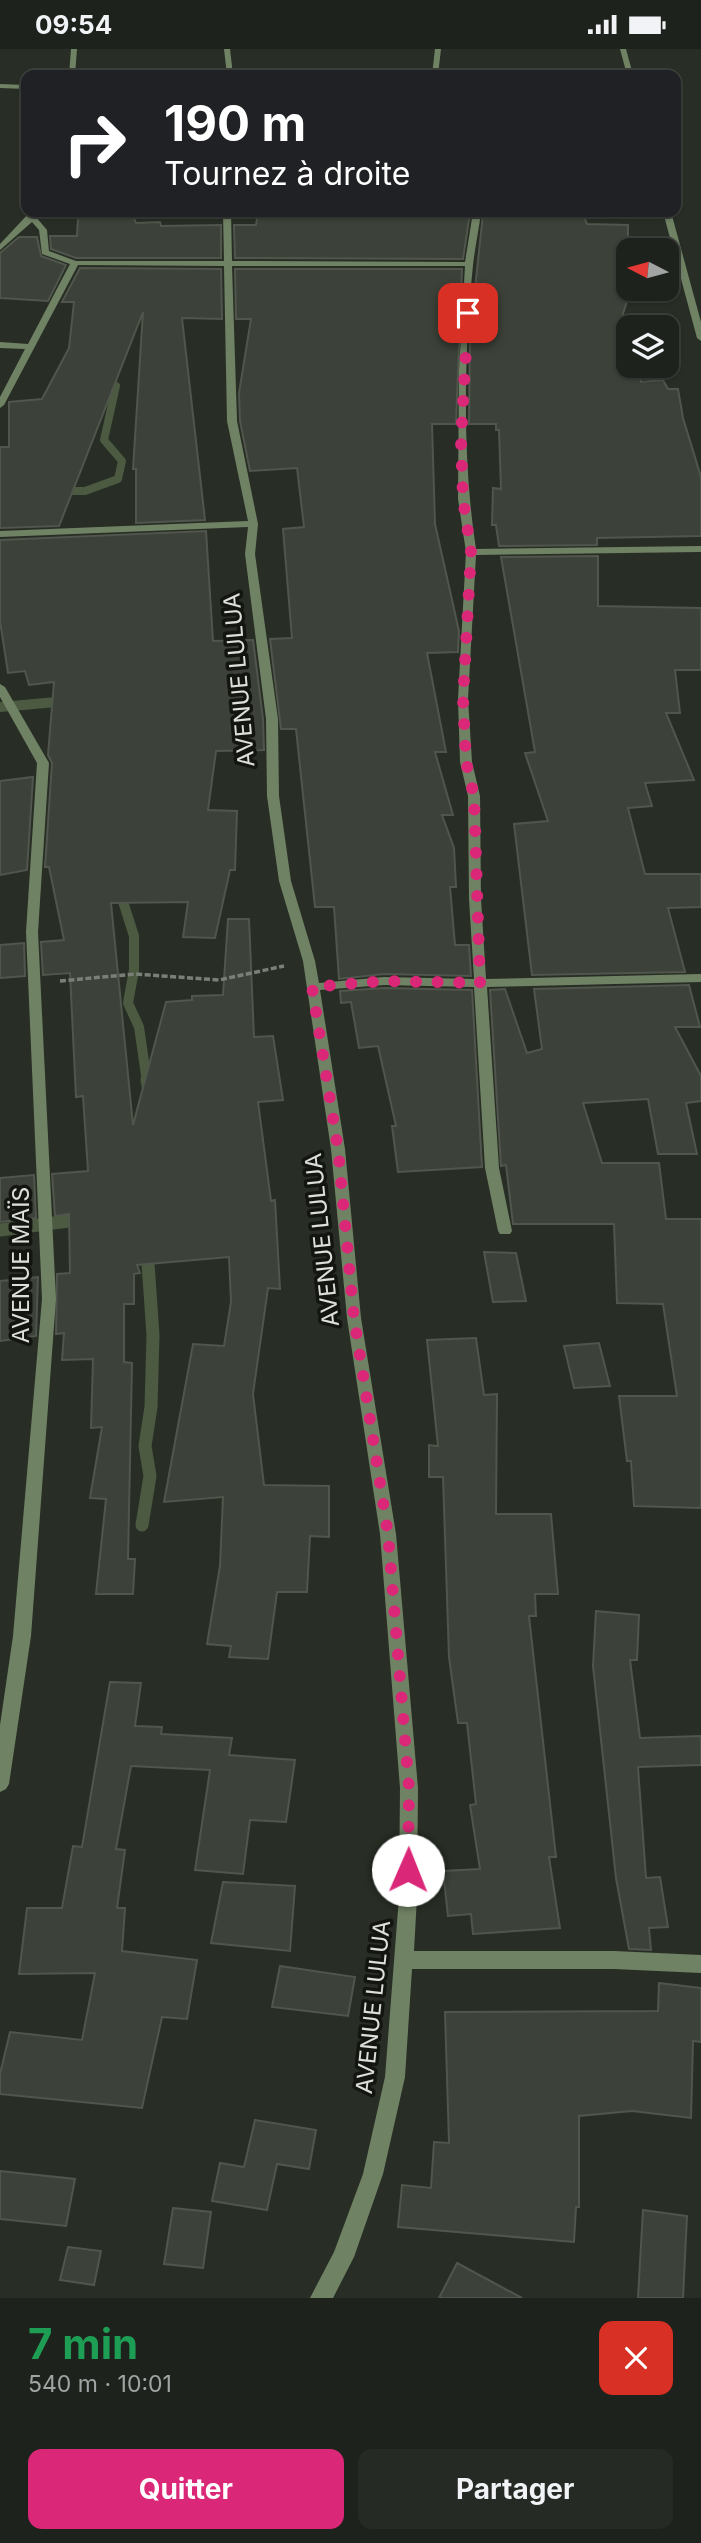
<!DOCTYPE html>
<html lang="fr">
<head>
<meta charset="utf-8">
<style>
  :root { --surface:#1e221c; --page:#262a25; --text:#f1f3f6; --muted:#a1a4a3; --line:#3c3f3b; --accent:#db2777 }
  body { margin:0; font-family:Inter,sans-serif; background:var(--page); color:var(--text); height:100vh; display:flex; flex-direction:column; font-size:26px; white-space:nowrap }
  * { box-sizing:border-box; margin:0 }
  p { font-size:23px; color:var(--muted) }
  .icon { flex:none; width:38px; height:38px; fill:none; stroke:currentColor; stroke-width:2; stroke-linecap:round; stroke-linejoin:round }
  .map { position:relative; height:2249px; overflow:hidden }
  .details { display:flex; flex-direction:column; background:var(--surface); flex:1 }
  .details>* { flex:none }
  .guide { position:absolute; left:21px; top:21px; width:660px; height:147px; border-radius:14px; box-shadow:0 2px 5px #0004,0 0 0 2px var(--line); background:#202124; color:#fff; overflow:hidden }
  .needle { width:46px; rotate:276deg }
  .buttons { position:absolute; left:616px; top:189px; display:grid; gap:14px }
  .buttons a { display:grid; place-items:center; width:63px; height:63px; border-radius:14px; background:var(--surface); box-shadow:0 2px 5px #0004,0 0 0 2px var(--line); font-size:35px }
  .pin { position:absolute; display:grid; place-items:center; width:60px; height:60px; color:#fff; margin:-30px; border-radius:14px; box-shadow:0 4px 10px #0006 }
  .me { position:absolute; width:77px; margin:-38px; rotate:1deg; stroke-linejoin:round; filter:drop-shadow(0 0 5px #0008) }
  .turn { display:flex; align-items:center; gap:24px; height:147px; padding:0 28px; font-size:32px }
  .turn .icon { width:91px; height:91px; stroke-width:2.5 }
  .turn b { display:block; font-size:49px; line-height:60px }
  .round { display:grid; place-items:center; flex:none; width:74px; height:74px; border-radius:14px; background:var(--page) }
  .overview { display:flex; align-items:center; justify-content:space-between; height:119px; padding:0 28px }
  h1 { font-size:42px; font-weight:700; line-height:52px; color:#1e9e55 }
  .action { display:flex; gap:14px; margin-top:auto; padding:14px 28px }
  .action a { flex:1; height:80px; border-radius:14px; background:var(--accent); color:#fff; font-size:28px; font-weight:700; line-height:80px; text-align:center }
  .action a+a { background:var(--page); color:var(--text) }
  .status { display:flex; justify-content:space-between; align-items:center; height:49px; padding:0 35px; background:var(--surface); direction:ltr }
  .status svg { height:19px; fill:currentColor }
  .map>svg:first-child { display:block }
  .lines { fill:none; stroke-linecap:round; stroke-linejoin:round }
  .stream-far2 { stroke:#4b5a41; stroke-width:8 }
  .stream-far1 { stroke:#4b5a41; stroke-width:10 }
  .stream { stroke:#4b5a41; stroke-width:13 }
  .building { fill:#3c4239; stroke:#50564c; stroke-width:2 }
  .path { stroke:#7a7f77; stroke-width:3.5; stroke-dasharray:6 2.5; stroke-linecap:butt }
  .minor { fill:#708264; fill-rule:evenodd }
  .route { stroke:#db2777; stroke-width:12; stroke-dasharray:0 21.6 }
  .labels { text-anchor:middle; stroke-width:7; stroke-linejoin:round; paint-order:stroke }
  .street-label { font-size:23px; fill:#dde0da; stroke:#131511 }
</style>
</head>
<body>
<div class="status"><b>09:54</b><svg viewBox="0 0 49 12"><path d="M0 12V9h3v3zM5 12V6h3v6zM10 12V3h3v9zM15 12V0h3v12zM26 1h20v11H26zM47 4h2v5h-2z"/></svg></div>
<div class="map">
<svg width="701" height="2249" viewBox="0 0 701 2249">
  <rect width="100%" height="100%" fill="#282e25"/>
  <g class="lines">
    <polyline class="stream-far2" points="57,442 85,442 118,430 122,412 104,391 116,337 103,330"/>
    <g class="stream-far1">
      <polyline points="0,658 68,652"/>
      <polyline points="119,840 134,887 134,921 128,954 139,978 147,1033"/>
    </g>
    <g class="stream">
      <polyline points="147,1031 148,1037"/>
      <polyline points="0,1181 84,1170"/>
      <polyline points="142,1476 150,1427 145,1397 151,1358 153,1286 147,1200"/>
    </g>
  </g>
  <g class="building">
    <polygon points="258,163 345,163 345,166 381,166 407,167 407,163 470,164 463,210 235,209 234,176 256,176"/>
    <polygon points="518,163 582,163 587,175 628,176 628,249 621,271 635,272 636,278 628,278 628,317 640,317 641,333 663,331 668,340 678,340 683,369 701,428 701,487 597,489 597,496 499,497 496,476 492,476 493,439 501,440 499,381 496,381 496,375 469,375 470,286 483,165 518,166"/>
    <polygon points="133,167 136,174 160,173 161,177 221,176 221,209 76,209 51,200 50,187 77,187 78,169"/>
    <polygon points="19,188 37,188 41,207 66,216 48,252 0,249 0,204"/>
    <polygon points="80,219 221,220 222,270 182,269 205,471 136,474 136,420 133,420 143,263 59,477 0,479 0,398 9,398 9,353 42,350 69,299 74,253 62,253"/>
    <polygon points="235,220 462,220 456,375 432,375 435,475 459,582 458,603 427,604 446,703 435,703 453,766 442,766 454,799 456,838 450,838 455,896 469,896 471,927 384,925 339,930 334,858 315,858 296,680 281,680 270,590 292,589 283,480 304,478 297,419 250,422 240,372 239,344 251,270 236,270"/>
    <polygon points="206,482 213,592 253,591 263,670 264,701 216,702 208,761 237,762 235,821 230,821 215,889 183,888 188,853 111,854 133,1076 166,953 192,951 192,947 223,946 228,870 249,870 254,988 273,987 283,1051 258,1053 271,1152 275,1151 280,1240 268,1239 253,1345 264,1436 329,1437 329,1488 310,1487 307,1543 277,1543 268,1610 229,1608 231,1597 207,1595 220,1517 223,1448 164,1453 193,1295 224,1297 231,1253 229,1208 137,1216 140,1224 134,1225 134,1255 124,1255 124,1313 132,1314 128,1510 135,1510 133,1545 96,1545 106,1450 90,1449 102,1378 91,1379 93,1310 62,1311 64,1284 56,1285 57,1225 70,1224 69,1165 55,1167 52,1125 88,1122 83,1047 76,1048 70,924 43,926 41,893 64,891 49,818 45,818 52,714 48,706 54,633 29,636 25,622 8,624 0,572 0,491"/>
    <polygon points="598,507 598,557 701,559 701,621 675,621 680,664 666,664 694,731 645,734 652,757 628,759 645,825 701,825 701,858 668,859 685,923 532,926 514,775 548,772 525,704 535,703 501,508"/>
    <polygon points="33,728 27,821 0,826 0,732"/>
    <polygon points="24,894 25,927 0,929 0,896"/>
    <polygon points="689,936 700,978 675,978 701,1027 701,1052 686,1054 697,1105 658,1105 648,1050 583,1054 602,1114 659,1114 666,1170 701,1170 701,1459 634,1457 631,1412 627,1412 619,1347 677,1347 663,1255 617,1254 614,1175 513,1175 506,1116 501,1117 490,941 505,940 527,1004 542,1000 534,940"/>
    <polygon points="384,939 472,941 482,1118 398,1123 392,1077 396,1077 378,997 359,999 351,953 341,954 340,942"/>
    <polygon points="34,1126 36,1169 0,1173 0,1129"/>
    <polygon points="484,1203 516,1204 526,1252 493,1253"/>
    <polygon points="38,1228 36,1287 0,1292 0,1232"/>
    <polygon points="476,1289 484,1346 497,1345 496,1465 551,1465 558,1545 535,1545 536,1567 529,1567 556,1808 549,1808 560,1879 473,1885 471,1865 448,1867 443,1822 480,1820 470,1756 476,1755 467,1674 458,1674 449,1608 443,1428 429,1428 429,1396 438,1397 427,1291"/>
    <polygon points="599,1294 610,1337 574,1339 564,1297"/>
    <polygon points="596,1562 639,1566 637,1611 630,1611 640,1689 701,1687 701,1716 638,1718 646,1829 660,1828 668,1878 649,1879 651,1901 629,1900 616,1829 593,1617"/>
    <polygon points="110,1633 141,1634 135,1677 162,1678 161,1685 232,1689 229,1706 295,1711 286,1773 250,1771 243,1825 195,1821 210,1721 131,1717 116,1800 125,1801 117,1859 125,1859 122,1902 197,1911 187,1970 162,1968 142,2059 0,2045 0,2025 10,1983 82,1991 95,1924 19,1925 27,1859 62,1859 73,1797 82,1798"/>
    <polygon points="223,1833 295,1837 290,1902 211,1894"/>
    <polygon points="280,1917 355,1928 348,1967 272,1958"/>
    <polygon points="659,1934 701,1939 701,1993 693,1992 691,2069 632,2062 579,2067 579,2158 576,2158 574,2193 398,2178 402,2136 431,2139 434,2093 449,2094 445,1963 658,1962"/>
    <polygon points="255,2071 316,2081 309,2120 277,2115 267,2161 212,2152 220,2114 244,2118"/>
    <polygon points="0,2122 75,2130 66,2177 0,2170"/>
    <polygon points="173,2159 211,2163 203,2219 164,2215"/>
    <polygon points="643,2161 687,2167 683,2249 638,2249"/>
    <polygon points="68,2198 101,2202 94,2236 60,2231"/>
    <polygon points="457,2214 522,2249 439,2249"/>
  </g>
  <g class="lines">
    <polyline class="path" points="60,932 135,925 219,931 284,917"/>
    <g class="minor">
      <polygon points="71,0 77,0 75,26 69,26"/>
      <polygon points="224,0 230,0 233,26 227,26"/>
      <polygon points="435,0 441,0 438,26 432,26"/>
      <polygon points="620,0 626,0 633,26 627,26"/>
      <polygon points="0,35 26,36 26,40 0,39"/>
      <path d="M30,163h8l-2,5 11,13 2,21 27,10h148l-1,-49h8l1,49 233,1 8,-50h8c-2,17 -6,35 -8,53 -9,91 -11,194 3,284l225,-3v6l-225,3 -8,144 4,63 8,34 1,103 5,80 215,-5v8l-214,5 12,181 13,63 -2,3h-10l-2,-3 -13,-63 -11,-181 -90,-2 -64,5 25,159 16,169 35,216 22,254 -1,109 -3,54h200l87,4v18l-87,-4h-202l-7,108 -22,97 -29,83 -21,41h-23l24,-46 29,-78 22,-97 14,-180 1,-109 -20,-254 -33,-216 -16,-169 -28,-188 -24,-80 -12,-85 -1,-77 -21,-165 3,-27 -248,10v-6l248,-10 -21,-100 -3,-155 -146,-1 -74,140 -4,3v-11l25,-48 -25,-1v-6l28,2 42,-80 -28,-10 -3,-24 -7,-8 -32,28v-6zM232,217h233l-6,104 -1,129 8,53 -8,147 2,63 8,34 1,103 5,80 -90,-2 -65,6 -4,-22 -24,-80 -12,-85 -1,-77 -23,-165 3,-30 -21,-103z"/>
      <polygon points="663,163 671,163 701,273 701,292 697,289"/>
      <polygon points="0,635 5,638 49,714 38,883 56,1250 31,1587 9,1735 6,1740 0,1743 0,1676 13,1587 42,1250 26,883 37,714 0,648"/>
    </g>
  </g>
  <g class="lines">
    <polyline class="route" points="408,1821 409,1739 388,1485 354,1269 338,1100 312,938 384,932 480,934 474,747 466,713 463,650 471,503 463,450 461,392 468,264"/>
  </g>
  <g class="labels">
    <g class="street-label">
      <text transform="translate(239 631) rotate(-95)" y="8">AVENUE LULUA</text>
      <text transform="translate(322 1191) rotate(-96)" y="8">AVENUE LULUA</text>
      <text transform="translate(21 1216) rotate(-90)" y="8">AVENUE MAÏS</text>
      <text transform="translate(373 1958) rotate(-84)" y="8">AVENUE LULUA</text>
    </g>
  </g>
</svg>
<div class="buttons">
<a><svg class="needle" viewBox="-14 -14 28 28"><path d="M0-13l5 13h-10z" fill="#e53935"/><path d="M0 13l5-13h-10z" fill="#a1a4a3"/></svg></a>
<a><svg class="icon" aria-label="layers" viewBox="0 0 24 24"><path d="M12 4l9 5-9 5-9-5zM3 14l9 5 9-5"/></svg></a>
</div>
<div class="pin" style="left:468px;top:264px;background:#d93025"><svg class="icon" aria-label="arrive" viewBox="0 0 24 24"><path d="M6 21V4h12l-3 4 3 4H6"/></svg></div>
<svg class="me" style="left:408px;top:1821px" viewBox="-20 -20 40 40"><circle r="19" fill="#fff"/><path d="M0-13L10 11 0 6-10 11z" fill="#db2777"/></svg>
<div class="guide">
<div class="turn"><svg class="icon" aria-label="right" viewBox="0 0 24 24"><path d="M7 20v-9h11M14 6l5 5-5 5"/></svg><div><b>190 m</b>Tournez à droite</div></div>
</div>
</div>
<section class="details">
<div class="overview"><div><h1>7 min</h1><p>540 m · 10:01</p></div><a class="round" style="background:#d93025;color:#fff"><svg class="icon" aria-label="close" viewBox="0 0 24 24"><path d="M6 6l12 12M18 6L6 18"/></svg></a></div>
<div class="action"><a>Quitter</a><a>Partager</a></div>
</section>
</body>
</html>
